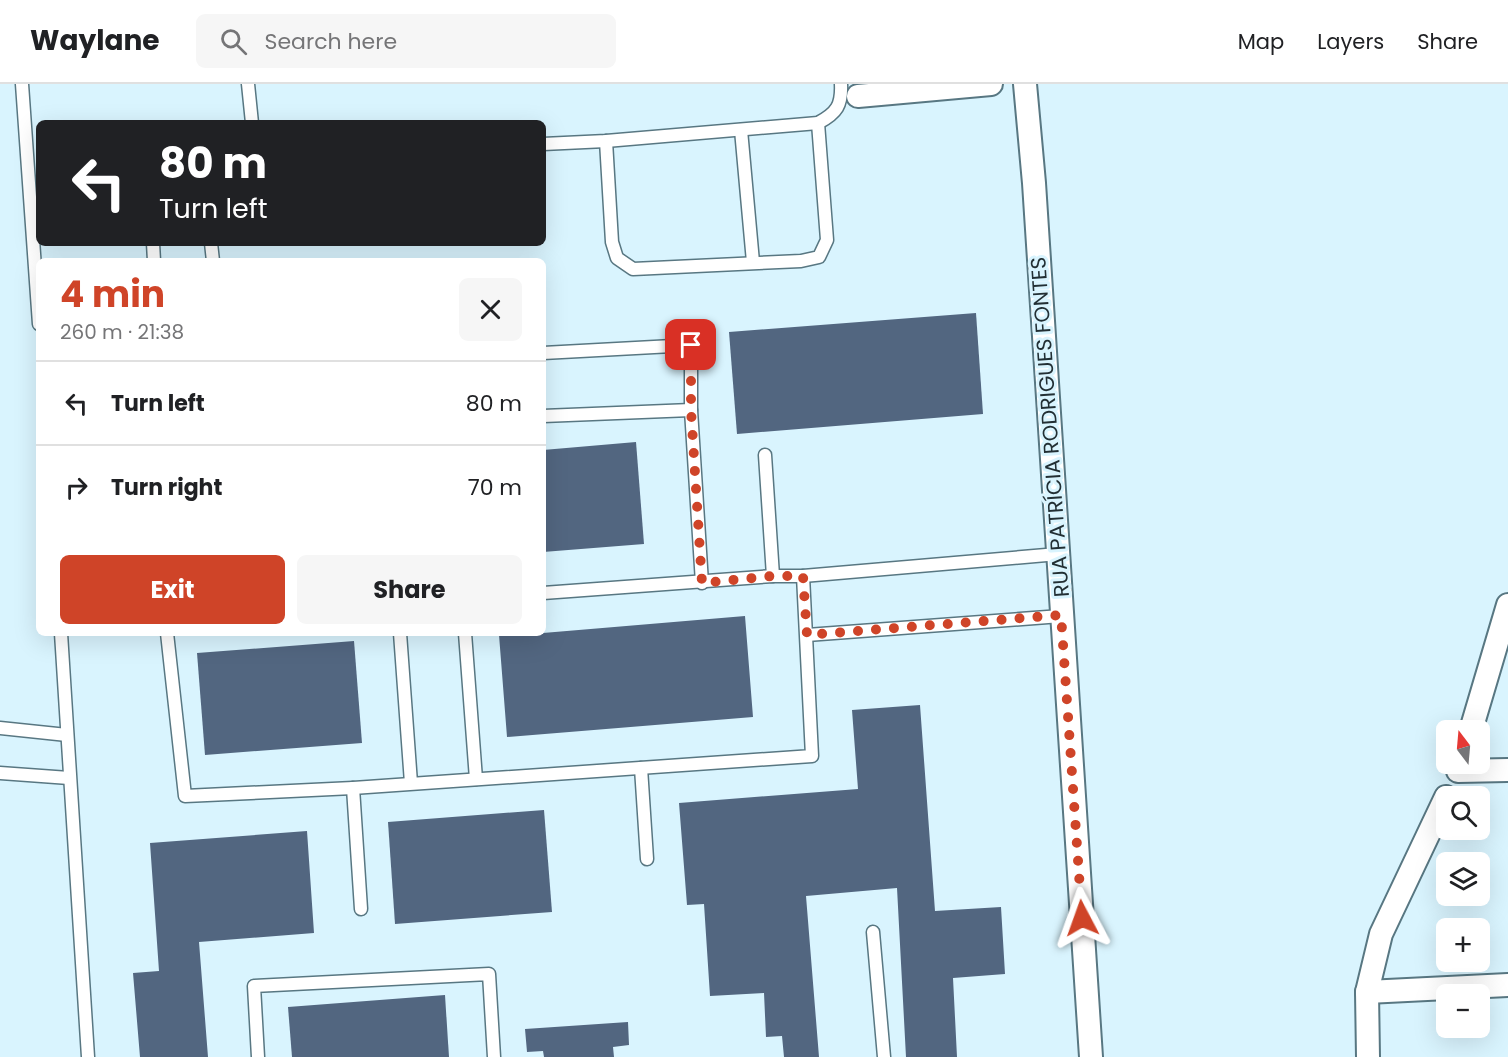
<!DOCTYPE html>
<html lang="en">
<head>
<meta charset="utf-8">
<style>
  :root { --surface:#fff; --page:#f6f6f6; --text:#202124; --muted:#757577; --line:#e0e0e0; --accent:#cf4428 }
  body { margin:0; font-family:Poppins,sans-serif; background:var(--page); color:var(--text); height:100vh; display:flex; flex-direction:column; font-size:22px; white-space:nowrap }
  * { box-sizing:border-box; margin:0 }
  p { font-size:20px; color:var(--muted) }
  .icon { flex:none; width:33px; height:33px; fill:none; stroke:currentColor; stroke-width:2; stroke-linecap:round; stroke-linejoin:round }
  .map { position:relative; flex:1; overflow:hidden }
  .sheet { position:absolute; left:36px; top:174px; width:510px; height:378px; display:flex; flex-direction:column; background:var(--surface); border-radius:9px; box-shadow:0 6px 24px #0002 }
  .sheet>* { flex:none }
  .top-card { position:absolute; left:36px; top:36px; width:510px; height:126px; border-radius:9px; box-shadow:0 6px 24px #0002; background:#202124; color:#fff; overflow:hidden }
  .needle { width:39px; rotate:344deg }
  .buttons { position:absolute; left:1436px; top:636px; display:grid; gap:12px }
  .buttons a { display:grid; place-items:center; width:54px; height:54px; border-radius:9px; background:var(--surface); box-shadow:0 6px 24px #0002; font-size:30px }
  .pin { position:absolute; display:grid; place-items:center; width:51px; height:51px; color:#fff; margin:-26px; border-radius:12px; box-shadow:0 3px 9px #0006 }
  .me { position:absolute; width:66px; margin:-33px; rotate:356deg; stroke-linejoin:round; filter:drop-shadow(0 0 4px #0008) }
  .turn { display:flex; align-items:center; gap:21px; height:126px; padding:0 24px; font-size:27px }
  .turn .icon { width:78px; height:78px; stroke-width:2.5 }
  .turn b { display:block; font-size:42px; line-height:51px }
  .round { display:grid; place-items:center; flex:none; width:63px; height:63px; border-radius:9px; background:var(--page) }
  .summary { display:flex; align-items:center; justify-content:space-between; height:102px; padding:0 24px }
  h1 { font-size:36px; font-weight:700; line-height:45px; color:var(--accent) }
  .action { display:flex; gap:12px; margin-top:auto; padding:12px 24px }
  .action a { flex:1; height:69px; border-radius:9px; background:var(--accent); color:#fff; font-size:24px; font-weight:700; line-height:69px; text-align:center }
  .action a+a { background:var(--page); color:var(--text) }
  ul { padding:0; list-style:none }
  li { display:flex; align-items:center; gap:18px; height:84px; padding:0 24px; border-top:2px solid var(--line) }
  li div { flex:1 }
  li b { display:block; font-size:22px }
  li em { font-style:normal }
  header { display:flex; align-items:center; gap:36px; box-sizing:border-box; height:84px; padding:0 30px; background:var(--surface); border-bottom:2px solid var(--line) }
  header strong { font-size:28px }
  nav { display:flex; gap:33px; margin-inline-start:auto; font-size:21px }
  .search { width:420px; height:54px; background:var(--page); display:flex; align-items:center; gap:15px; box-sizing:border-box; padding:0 21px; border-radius:9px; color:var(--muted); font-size:22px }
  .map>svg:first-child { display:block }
  .building { fill:#526680 }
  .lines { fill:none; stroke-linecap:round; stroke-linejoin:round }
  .lane-casing { stroke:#587782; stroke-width:15 }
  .street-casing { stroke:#587782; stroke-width:26 }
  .lane { stroke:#fff; stroke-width:12 }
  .street { stroke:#fff; stroke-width:22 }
  .route { stroke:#cf4428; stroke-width:10; stroke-dasharray:0 18 }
  .labels { text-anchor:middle; stroke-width:6; stroke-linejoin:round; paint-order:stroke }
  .street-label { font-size:21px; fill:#222f34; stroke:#d9f4fe }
</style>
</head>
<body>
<header>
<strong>Waylane</strong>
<div class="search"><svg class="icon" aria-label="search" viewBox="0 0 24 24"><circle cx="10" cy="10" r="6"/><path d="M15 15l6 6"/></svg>Search here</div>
<nav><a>Map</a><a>Layers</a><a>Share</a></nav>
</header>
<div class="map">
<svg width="1508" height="973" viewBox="0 0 1508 973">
  <rect width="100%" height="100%" fill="#d9f4fe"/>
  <g class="building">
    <polygon points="976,229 983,330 737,350 729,248"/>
    <polygon points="636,358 644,460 543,468 543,366"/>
    <polygon points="745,532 753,633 507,653 499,551 543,549"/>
    <polygon points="354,557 362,659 205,671 197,569"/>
    <polygon points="920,621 935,827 1001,823 1005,890 953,894 957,973 906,973 897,804 806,812 819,973 784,973 782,952 766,953 764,909 710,912 704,820 687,821 679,719 858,705 852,626"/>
    <polygon points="544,726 552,828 395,840 388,738"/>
    <polygon points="307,747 314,849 199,858 208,973 140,973 133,889 159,887 150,759"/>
    <polygon points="445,911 449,973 292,973 288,923"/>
    <polygon points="628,938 629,961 613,963 614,973 544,973 543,967 527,968 525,945"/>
  </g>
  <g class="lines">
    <g class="lane-casing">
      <g id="lane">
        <polyline points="22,0 39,240"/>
        <polyline points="248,0 252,39"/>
        <polyline points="741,46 753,178"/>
        <polyline points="606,57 612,158 617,174 633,185 801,177 819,173 827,156 818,39"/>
        <path d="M543,60l63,-3 212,-18c19,-10 24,-18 23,-39"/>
        <polyline points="153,159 154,177"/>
        <polyline points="211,159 213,177"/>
        <polyline points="543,269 691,261 691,326 702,499"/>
        <polyline points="543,332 691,326"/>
        <polyline points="765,371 773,492"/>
        <polyline points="543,509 773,492 803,492 1058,470"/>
        <polyline points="61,549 88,973"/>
        <polyline points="167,549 185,712 353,704 812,672 803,492"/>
        <polyline points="400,549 411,699"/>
        <polyline points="465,549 476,695"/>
        <polyline points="807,551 1061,532"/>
        <polyline points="0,644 67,651"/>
        <polyline points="641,684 647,775"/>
        <polyline points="0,689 69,694"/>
        <polyline points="353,704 361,825"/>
        <polyline points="873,848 884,973"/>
        <polyline points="258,973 254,902 489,890 494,973"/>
      </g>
    </g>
    <g class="street-casing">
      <g id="street">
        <polyline points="1025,0 1034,99 1091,973"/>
        <polyline points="858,12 991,0"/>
        <polyline points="1471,646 1508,521"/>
        <polyline points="1458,687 1508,686"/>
        <polyline points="1367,908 1508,901"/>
        <polyline points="1368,973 1367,908 1381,850 1446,713"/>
      </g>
    </g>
    <use href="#lane" class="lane"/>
    <use href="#street" class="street"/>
  </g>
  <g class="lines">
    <polyline class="route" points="691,261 691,326 702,499 773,492 803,492 807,551 1061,531 1082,834"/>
  </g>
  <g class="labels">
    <g class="street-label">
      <text transform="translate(1050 343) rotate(-94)" y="7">RUA PATRÍCIA RODRIGUES FONTES</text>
    </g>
  </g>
</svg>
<div class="buttons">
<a><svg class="needle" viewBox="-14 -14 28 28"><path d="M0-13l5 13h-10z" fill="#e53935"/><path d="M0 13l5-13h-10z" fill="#757577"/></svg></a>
<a><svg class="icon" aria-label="search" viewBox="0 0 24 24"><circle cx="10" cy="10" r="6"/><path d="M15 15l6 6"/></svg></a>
<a><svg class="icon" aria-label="layers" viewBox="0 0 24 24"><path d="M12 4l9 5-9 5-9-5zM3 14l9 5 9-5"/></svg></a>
<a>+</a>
<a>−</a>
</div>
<div class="pin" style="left:691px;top:261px;background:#d93025"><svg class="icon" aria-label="arrive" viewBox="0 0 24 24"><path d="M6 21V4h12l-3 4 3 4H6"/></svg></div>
<svg class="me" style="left:1082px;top:834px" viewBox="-20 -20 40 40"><path d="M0-17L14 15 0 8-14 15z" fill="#cf4428" stroke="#fff" stroke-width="4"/></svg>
<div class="top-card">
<div class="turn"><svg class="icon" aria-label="left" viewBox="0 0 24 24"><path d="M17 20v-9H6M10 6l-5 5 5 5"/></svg><div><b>80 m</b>Turn left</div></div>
</div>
<section class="sheet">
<div class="summary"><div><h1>4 min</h1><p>260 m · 21:38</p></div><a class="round"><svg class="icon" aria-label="close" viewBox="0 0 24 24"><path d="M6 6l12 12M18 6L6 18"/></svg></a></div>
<ul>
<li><svg class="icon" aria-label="left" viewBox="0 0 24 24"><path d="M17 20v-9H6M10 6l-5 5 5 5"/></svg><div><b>Turn left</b></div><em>80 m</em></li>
<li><svg class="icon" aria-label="right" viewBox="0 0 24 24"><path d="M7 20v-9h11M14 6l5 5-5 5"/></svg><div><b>Turn right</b></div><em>70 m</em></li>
</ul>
<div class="action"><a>Exit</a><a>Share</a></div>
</section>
</div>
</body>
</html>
